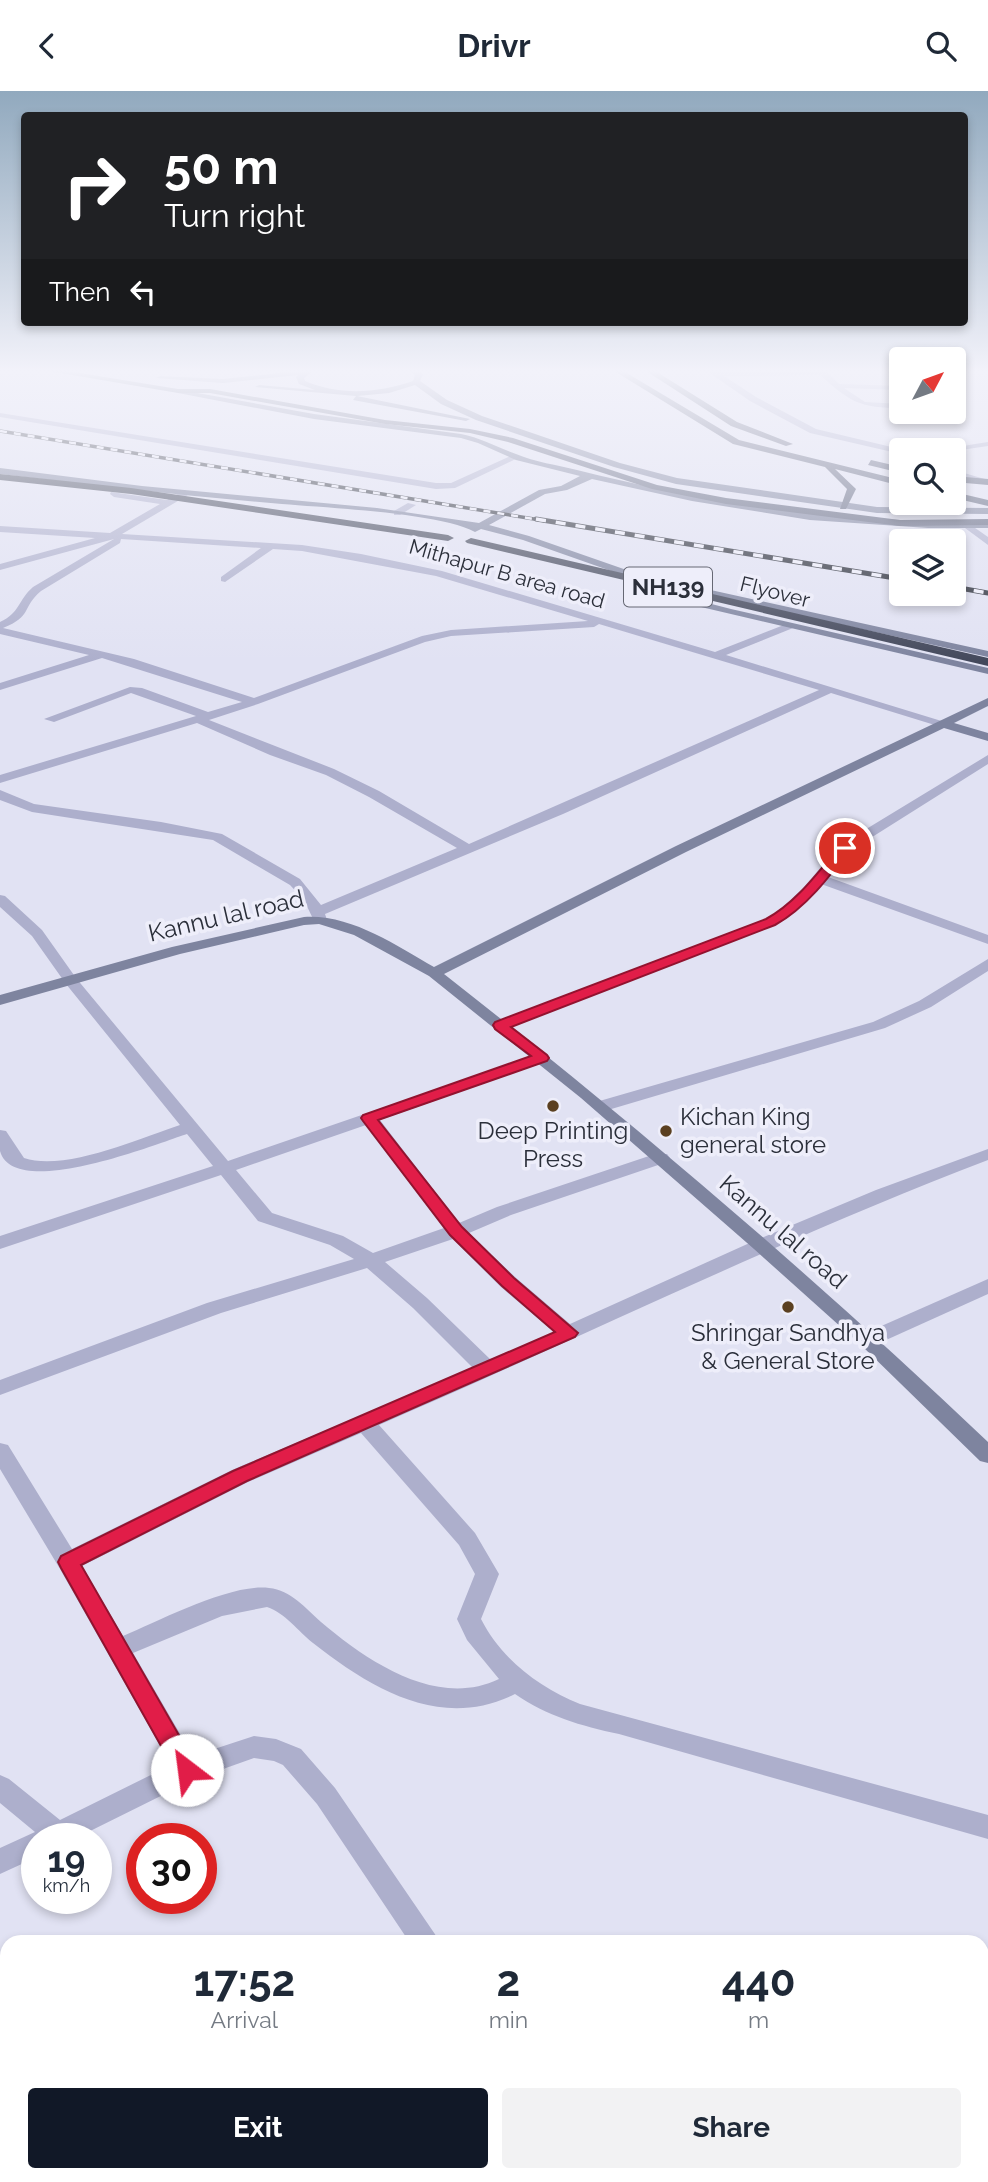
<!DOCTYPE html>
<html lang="en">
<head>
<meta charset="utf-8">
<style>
  :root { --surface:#fff; --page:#f2f2f3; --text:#1f2937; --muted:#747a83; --accent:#111827 }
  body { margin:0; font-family:Raleway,sans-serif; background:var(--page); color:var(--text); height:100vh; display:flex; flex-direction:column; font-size:26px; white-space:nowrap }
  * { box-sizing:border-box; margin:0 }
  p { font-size:23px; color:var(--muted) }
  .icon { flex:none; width:38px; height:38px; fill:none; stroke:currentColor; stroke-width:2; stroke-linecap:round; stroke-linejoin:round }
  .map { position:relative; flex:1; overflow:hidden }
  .drawer { position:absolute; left:0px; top:1844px; width:989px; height:247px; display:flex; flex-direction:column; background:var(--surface); border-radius:21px 21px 0 0; box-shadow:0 4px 10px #0003 }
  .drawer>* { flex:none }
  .hud { position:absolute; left:21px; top:21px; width:947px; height:214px; border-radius:7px; box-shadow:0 4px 10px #0003; background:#202124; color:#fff; overflow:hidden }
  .needle { width:46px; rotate:49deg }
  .tools { position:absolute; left:889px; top:256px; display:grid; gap:14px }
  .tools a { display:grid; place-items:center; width:77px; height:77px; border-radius:7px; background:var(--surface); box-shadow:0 4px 10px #0003; font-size:35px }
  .speed { position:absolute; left:21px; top:1732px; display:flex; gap:14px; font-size:35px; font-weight:700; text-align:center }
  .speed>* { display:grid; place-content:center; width:91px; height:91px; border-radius:50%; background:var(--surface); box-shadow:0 4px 10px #0003; line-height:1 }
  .speed small { font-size:18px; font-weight:400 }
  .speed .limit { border:10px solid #d22; background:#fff; color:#111 }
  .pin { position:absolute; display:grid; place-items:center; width:60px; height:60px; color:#fff; margin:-30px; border:4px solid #fff; border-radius:50%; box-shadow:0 2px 7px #0007 }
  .me { position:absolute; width:77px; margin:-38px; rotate:330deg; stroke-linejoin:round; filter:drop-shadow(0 0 5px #0008) }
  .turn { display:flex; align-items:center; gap:24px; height:147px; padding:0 28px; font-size:32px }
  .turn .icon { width:91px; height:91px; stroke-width:2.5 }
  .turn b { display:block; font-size:49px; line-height:60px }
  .then { display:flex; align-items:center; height:66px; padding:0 28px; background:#0003; gap:14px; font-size:26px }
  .eta { display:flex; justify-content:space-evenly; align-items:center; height:119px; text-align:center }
  .eta b { font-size:42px; font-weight:700; line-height:49px }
  .button { display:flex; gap:14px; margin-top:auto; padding:14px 28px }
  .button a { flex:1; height:80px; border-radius:7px; background:var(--accent); color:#fff; font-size:28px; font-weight:700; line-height:80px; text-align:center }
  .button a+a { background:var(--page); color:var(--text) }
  header { display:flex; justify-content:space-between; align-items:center; height:91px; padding:0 28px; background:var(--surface); font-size:32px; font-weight:700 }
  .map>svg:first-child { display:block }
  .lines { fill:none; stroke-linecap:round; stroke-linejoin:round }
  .street { fill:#adafcc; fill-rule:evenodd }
  .secondary { fill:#7e849f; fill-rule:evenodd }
  .primary { fill:#5d637c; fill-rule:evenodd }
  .highway { fill:#43485b; fill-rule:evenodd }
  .rail-far1-casing { stroke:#2b2f3a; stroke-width:3.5 }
  .rail-casing { stroke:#2b2f3a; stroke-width:5 }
  .rail-far1 { stroke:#eeeefa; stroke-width:2.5; stroke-dasharray:7; stroke-linecap:butt }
  .rail { stroke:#eeeefa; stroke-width:3.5; stroke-dasharray:10; stroke-linecap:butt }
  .route { fill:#e11d48; stroke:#92132f; stroke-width:2 }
  .poi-dot { fill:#5b4021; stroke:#eeeefa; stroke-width:2.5 }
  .labels { text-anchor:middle; stroke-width:7; stroke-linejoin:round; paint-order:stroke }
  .far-street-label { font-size:21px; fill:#2b2f3a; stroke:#eeeefa }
  .shield { fill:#eeeefa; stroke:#666874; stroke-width:2 }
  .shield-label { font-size:23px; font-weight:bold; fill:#2b2f3a }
  .street-label { font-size:24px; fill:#2b2f3a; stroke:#eeeefa }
  .poi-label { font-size:24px; fill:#2b2f3a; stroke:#eeeefa }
</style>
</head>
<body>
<header><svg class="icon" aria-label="back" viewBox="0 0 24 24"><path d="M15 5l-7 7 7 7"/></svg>Drivr<svg class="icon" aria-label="search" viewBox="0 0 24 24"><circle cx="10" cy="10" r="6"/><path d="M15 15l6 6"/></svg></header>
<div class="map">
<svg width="988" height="2091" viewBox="0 0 988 2091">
  <rect width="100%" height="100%" fill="#e1e2f3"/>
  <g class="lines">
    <g class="street">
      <path d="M704,278l13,3 107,-3 15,15 62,2v4l-57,-2 21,14 36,2v4c-41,0 -51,-6 -81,-33l-96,1 32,21 60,32 88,21h-3v4l-91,-21 -60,-32z"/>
      <polygon points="0,322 436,392 451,392 513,364 520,366 455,397 436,398 0,326"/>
      <polygon points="988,351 988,355 954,360 937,359"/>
      <polygon points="954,379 988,389 988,393 954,385"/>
      <path d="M185,399l4,3 -1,2 -66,39 180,11 59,9 81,17 273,81 74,-29 4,1v4l-67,27 222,68 -10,3 -107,-33 -268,121 -238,100 2,6 -2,3h-10l-11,-23 -14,-15 -77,-45 -181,-28 -32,-12v-10l34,14 127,18 61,12 78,45 21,26 136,-57 -88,-51 -43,-22 -56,-20 -73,-32 -197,60v-8l196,-59 -65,-23 -77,29 -10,-3 86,-32 12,1 66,24 34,-10 -140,-44 -102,32v-7l89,-28 -89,-21v-12c20,-9 18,-22 33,-35l81,-48 -114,31v-6l95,-26 -95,-6v-6l110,7 50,-29 -46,-7 -4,-3 1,-2 56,8zM121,448l140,9 -40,29v4l4,1 48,-33 29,2 134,25 152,45 -137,9 -29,6 -168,62 -120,-39 -131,-31c30,-12 18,-20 38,-37l79,-48zM599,533l220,66 -350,154 -90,-53 -45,-22 -125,-49 49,-16 167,-62 26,-6 143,-9z"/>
      <polygon points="408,412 416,414 400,424 394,424 394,420"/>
      <polygon points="968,432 988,446 988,454 965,437 965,433"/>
      <polygon points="988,664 988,673 850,760 828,786 988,844 988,853 821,793 789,826 775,834 507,937 501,939 493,934 495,931 765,828 779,820 804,796 840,754"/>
      <path d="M0,804l5,1 37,34 34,48 152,183 308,-106h12l2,3 -2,3 -168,59 79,103 38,-16 158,-53h12l3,4 -3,4 -156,53 -42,18 46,44 55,47 184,-83 122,-51 112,-41v11c-207,79 -405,177 -609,265l96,108 24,41 -18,45c21,41 58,68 99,85l408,111v24l-369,-105c-38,-8 -72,-18 -104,-40 -74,37 -143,-5 -202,-51 -15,-12 -28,-30 -46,-36l-45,9 -89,37 60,103 61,-20 22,3 25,10 34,39 106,155h-31l-93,-139 -34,-39 -9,-4 -20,-3 -59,21 -121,60h-37v18l-37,17v-26l35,-16 -35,-29v-28l9,4 51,41 111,-55 -111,-196 -60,-100v-26l8,2 64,104 160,-79 241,-102 -60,-60 -46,-40 -146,45 -221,82v-15l207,-77 147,-44 -24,-14 -72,-24 -37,-46 -221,74v-13l213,-70 -26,-32c-31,10 -173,67 -187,17 0,-6 0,-15 0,-21l6,1 18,27c41,14 116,-20 156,-33l-114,-141 -34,-48 -32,-29zM366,1034l78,103 -71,25 -30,-17 -71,-23 -36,-43zM453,1148l48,48 53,45 -63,28 -64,-62 -42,-36zM361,1342l98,112 16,29 -18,45 10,21 32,39c-62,30 -132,-18 -178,-57 -16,-14 -30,-32 -52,-34 -38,-5 -110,33 -146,48l-41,-70 166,-84z"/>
      <polygon points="988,868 988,880 931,916 885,937 608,1019 602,1020 593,1015 596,1011 873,931 919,910"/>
      <polygon points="988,1188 988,1203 875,1254 861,1254 858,1249 861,1244"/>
      <polygon points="988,1974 988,2006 982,2008 982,1977"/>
      <polygon points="581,2084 615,2084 618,2091 584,2091"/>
      <polygon points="850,2084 887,2084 884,2091 847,2091"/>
    </g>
    <g class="secondary">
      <path d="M316,278l-12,9 1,3c35,15 73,12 108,0l2,-6 -8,-6h9l7,5 -3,7 27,19 35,16 138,47 57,15 200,29 111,1v6l-111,-1 -201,-29 -62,-17 -138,-47 -35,-16 -26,-19 -26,8 -32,3 113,23 -4,2 -113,-21 3,-4 -101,-9 4,-2 56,5 -16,-6 -3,-7 2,-2 -75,8 -67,-5 4,-2 63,3z"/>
      <path d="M175,298l139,25 147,20c20,4 36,13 55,20 19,8 41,11 61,16 135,34 272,53 411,52v6h-60l-118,-8 -118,-19 -100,-22 -25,11 -22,4 -56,31 40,11 109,38 350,77v6l-357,-79 -108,-38 -42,-11 -6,3c-35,-19 -145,-24 -193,-28 -94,-8 -188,-18 -282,-30v-6l142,18 235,22 102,15 60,-33 22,-4 19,-10 -64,-16 -38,-17 -17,-5 -147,-19 -136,-26z"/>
      <polygon points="666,497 692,508 731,518 988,577 988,583 684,512 662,502 661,500"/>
      <path d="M988,607v8l-34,17 34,10v8l-44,-13 -258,124 -242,122c189,148 370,303 544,468v21l-8,-2 -119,-116 -107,-96 -173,-151 -152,-122 -75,-41 -35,-11 -15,1 -124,29 -180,51v-10l172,-48 132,-30c47,-3 91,28 130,50l242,-121z"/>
    </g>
    <g class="primary">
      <polygon points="37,278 55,278 178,298 210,298 385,329 470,338 513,347 657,394 726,407 900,429 988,428 988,434 900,435 726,413 652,398 508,351 470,342 385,333 210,302 178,302"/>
      <polygon points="611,278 620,278 739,349 901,389 901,395 835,378 856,398 846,418 840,418 847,398 825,376 733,353"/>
      <polygon points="643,278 652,278 737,331 793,353 786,355 731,335"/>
      <polygon points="871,369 901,376 901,382 868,374"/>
      <polygon points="954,385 988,388 988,394 954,391"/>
      <polygon points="954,401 988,409 988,415 954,407"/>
    </g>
    <g class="highway">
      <polygon points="0,383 131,397 448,444 454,447 448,450 131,403 0,389"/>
      <polygon points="471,447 988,567 988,575 467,452 465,450"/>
    </g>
    <g class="rail-far1-casing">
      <polyline id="rail-far1" points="0,340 546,430"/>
    </g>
    <g class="rail-casing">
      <g id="rail">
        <polyline points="536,428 901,488"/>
        <polyline points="954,496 988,502"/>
      </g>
    </g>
    <use href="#rail-far1" class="rail-far1"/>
    <use href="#rail" class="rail"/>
  </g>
  <linearGradient id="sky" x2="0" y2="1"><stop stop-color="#91a9be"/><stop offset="0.49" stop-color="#f2f2fa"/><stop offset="1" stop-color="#f2f2fa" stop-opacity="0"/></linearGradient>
  <rect width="988" height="571" fill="url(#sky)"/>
  <path class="route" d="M845,753l6,4c-21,28 -45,60 -76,77l-264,102 36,28 2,3 -2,3 -169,59 84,107 52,51 64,55 -3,4 -328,144 -166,84 118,205 -3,8 -9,3 -8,-3 -118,-210 -3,-6 3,-6 172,-85 322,-139 -53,-46 -52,-51 -87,-114 -2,-3 2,-3 168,-59 -36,-27 -2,-4 2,-3 271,-103c31,-17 52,-47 75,-74z"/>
  <g class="poi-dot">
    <circle cx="553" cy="1015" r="7"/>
    <circle cx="666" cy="1040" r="7"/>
    <circle cx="788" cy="1216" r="7"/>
  </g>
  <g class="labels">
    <g class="far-street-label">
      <text transform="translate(507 483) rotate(16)" y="7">Mithapur B area road</text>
      <text transform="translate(775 501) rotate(14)" y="7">Flyover</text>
    </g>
    <rect class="shield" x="624" y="476.5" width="88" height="39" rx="5"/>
    <g class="shield-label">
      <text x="668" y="504">NH139</text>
    </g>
    <g class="street-label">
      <text transform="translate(226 825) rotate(-13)" y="8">Kannu lal road</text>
      <text transform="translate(783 1141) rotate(41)" y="8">Kannu lal road</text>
    </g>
    <g class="poi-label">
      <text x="680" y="1034" text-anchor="start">Kichan King<tspan x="680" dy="28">general store</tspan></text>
      <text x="553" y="1048">Deep Printing<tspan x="553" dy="28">Press</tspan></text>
      <text x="788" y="1250">Shringar Sandhya<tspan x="788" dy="28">&amp; General Store</tspan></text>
    </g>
  </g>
</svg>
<div class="tools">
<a><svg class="needle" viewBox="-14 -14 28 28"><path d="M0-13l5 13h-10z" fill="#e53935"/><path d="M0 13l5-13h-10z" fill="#747a83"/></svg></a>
<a><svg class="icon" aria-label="search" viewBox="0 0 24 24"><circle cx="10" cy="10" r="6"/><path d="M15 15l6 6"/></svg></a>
<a><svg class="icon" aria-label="layers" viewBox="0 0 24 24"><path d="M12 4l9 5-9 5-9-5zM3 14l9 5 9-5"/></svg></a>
</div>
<div class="speed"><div>19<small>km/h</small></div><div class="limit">30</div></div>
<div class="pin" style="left:845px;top:757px;background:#d93025"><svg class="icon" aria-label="arrive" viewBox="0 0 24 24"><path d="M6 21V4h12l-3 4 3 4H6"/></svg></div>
<svg class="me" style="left:187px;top:1679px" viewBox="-20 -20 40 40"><circle r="19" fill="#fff"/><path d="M0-13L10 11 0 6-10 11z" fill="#e11d48"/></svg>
<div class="hud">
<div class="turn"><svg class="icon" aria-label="right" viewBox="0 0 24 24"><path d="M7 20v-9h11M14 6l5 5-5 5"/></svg><div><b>50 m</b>Turn right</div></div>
<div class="then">Then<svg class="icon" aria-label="left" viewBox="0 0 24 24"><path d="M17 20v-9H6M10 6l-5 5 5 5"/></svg></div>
</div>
<section class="drawer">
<div class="eta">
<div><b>17:52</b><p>Arrival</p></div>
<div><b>2</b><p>min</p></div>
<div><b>440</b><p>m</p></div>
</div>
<div class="button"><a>Exit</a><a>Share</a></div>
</section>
</div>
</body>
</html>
